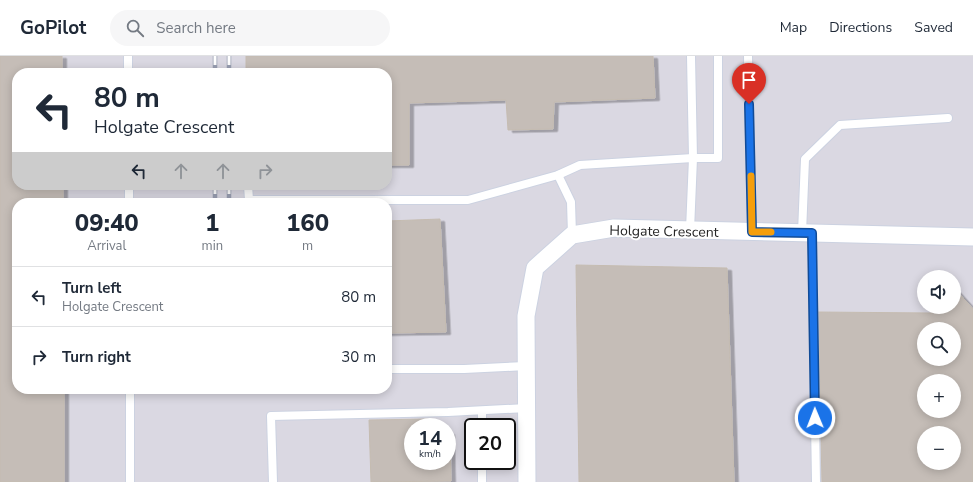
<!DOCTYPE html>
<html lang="en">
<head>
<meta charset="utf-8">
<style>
  :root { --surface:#fff; --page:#f6f6f7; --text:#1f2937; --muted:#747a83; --line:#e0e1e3 }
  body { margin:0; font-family:"Nunito Sans",sans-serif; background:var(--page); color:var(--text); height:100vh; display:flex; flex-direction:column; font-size:15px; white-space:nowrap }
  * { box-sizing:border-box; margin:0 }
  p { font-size:13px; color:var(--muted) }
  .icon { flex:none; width:22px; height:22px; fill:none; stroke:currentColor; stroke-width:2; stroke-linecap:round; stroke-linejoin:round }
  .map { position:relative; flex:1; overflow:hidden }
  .side { position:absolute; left:12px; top:142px; width:380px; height:196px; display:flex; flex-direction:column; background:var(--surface); border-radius:16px; box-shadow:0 2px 10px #0003 }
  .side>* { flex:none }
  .top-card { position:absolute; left:12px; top:12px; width:380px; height:122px; border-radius:16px; box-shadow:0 2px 10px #0003; background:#fff; color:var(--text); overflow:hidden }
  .tools { position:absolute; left:917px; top:214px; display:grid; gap:8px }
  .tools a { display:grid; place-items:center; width:44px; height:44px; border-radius:50%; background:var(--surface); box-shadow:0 2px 10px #0003; font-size:20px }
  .speed { position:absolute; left:404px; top:362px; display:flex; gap:8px; font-size:20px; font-weight:700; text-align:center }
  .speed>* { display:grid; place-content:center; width:52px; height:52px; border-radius:50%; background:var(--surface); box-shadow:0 2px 10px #0003; line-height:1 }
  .speed small { font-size:10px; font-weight:400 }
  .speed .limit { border:2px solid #111; border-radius:6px; background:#fff; color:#111 }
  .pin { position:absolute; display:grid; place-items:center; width:34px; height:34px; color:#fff; margin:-41px -17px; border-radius:50% 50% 50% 0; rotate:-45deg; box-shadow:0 0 4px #0007 }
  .pin .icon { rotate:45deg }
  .me { position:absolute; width:44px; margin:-22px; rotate:359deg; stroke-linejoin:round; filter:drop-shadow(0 0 3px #0008) }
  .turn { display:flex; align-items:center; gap:14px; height:84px; padding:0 16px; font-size:18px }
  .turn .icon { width:52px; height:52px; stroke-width:2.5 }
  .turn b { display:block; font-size:28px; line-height:34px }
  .lanes { display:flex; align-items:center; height:38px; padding:0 16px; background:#0003; justify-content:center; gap:20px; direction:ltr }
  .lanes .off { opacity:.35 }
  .eta { display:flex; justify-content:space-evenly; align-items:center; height:68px; text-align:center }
  .eta b { font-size:24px; font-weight:800; line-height:28px }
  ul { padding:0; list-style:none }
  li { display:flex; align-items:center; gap:12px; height:60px; padding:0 16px; border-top:1px solid var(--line) }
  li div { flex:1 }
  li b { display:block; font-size:15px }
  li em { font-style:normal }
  header { display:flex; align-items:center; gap:24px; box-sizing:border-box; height:56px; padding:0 20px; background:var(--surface); border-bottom:1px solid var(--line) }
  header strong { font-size:19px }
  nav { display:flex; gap:22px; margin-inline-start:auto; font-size:14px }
  .search { width:280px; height:36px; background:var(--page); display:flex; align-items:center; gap:10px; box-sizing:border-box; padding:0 14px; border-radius:22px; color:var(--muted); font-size:15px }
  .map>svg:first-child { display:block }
  .industrial { fill:#dad8e2; fill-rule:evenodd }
  .building { fill:#c5bdb7; stroke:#c5bcb1; fill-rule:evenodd; filter:url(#shadow) }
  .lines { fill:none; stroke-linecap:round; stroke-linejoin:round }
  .service-casing { stroke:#ccd2e1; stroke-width:10 }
  .minor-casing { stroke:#ccd2e1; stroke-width:19 }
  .service { stroke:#fff; stroke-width:8 }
  .minor { stroke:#fff; stroke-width:17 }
  .rail-casing { stroke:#999fb2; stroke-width:4.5 }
  .rail { stroke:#fff; stroke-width:3; stroke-dasharray:9; stroke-linecap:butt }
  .route-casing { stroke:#114b97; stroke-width:10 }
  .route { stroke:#1a73e8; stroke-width:7 }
  .slow { stroke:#f59e0b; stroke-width:7 }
  .labels { text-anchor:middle; stroke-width:4; stroke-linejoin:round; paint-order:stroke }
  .street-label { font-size:14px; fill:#262626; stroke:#fff }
</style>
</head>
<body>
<header>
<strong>GoPilot</strong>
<div class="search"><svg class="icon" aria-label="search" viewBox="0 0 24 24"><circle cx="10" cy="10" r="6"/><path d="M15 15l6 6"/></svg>Search here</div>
<nav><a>Map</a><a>Directions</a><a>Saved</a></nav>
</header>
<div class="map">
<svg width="973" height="426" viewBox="0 0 973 426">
  <defs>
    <filter id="shadow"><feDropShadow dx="4.5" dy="2.5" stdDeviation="0" flood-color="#0004"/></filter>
  </defs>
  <rect width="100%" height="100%" fill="#ebe0d6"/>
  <path class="industrial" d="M0,0h973v426h-973zM17,17h370v112h-370zM17,147h370v186h-370zM924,221h30v30h-30zM924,273h30v30h-30zM924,325h30v30h-30zM413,371h34v34h-34zM473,371h34v34h-34zM924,377h30v30h-30z"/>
  <g class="building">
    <polygon points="0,0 62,0 62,17 17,17 17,129 63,129 63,147 17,147 17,333 64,333 64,426 0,426"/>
    <polygon points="246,0 653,0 655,42 554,46 553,73 508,74 506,44 409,47 409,109 387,109 387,17 246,17"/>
    <polygon points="440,163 446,276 387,277 387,165"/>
    <polygon points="576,209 727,212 734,426 579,426"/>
    <path d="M954,232l19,21v173h-151l-4,-170 114,1 5,-6h17zM924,273h30v30h-30zM924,325h30v30h-30zM924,377h30v30h-30z"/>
    <polygon points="429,363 429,371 413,371 413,405 447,405 447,376 450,376 451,425 371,426 369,364"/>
  </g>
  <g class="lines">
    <g class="service-casing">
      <g id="service">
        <polyline points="128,0 128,17"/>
        <polyline points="748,0 752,176"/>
        <polyline points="558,119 571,146 572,179"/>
        <polyline points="129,129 129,147"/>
        <polyline points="248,129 249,144 468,144 558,119 580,109 693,102 691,0"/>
        <polyline points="690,174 693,102 718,102 718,0"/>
        <polyline points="802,177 805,103 840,69 948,62"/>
        <polyline points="812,177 816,426"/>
        <polyline points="387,313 464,313 526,310"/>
        <polyline points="130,333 130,426"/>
        <polyline points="482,371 482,355"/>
        <polyline points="273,426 271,360 448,356 527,352"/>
        <polyline points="482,426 482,405"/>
      </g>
    </g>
    <g class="minor-casing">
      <polyline id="minor" points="527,426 526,260 535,212 572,179 614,172 973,181"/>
    </g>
    <use href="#service" class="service"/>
    <use href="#minor" class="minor"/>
    <g class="rail-casing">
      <g id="rail">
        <polyline points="215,0 215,17"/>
        <polyline points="229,0 229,17"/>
        <polyline points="215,129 215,147"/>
        <polyline points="229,129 229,147"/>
      </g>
    </g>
    <use href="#rail" class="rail"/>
  </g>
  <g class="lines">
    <g class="route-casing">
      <polyline id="route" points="749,48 752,176 812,177 815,362"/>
    </g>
    <use href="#route" class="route"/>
    <polyline class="slow" points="751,120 752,176 771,176"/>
  </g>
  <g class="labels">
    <g class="street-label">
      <text transform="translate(664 175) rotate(1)" y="5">Holgate Crescent</text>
    </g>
  </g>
</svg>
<div class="tools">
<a><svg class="icon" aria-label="sound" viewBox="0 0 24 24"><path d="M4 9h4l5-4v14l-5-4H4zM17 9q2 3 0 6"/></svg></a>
<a><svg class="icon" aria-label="search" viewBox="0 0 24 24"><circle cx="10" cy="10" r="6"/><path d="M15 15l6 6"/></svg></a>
<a>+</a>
<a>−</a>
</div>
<div class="speed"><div>14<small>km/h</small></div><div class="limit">20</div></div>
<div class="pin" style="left:749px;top:48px;background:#d93025"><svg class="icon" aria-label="arrive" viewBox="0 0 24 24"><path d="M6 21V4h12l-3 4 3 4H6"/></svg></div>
<svg class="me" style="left:815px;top:362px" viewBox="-20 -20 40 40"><circle r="17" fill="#1a73e8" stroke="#fff" stroke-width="3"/><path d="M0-11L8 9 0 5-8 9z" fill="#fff"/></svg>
<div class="top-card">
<div class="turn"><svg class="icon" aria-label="left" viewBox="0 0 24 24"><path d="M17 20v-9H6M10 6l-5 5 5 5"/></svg><div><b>80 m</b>Holgate Crescent</div></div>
<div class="lanes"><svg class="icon" aria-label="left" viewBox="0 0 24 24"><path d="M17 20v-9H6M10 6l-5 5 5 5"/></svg><svg class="icon off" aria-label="ahead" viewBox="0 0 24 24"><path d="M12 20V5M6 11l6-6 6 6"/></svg><svg class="icon off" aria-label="ahead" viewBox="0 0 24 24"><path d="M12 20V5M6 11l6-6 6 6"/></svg><svg class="icon off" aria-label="right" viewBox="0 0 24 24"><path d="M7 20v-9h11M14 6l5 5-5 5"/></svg></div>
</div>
<section class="side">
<div class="eta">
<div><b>09:40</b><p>Arrival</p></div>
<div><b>1</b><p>min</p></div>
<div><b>160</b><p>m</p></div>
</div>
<ul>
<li><svg class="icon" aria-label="left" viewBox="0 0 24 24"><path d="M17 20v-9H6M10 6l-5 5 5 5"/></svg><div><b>Turn left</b><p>Holgate Crescent</p></div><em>80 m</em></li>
<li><svg class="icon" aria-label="right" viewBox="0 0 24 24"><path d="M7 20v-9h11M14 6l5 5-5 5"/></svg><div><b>Turn right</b></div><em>30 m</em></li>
</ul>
</section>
</div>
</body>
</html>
